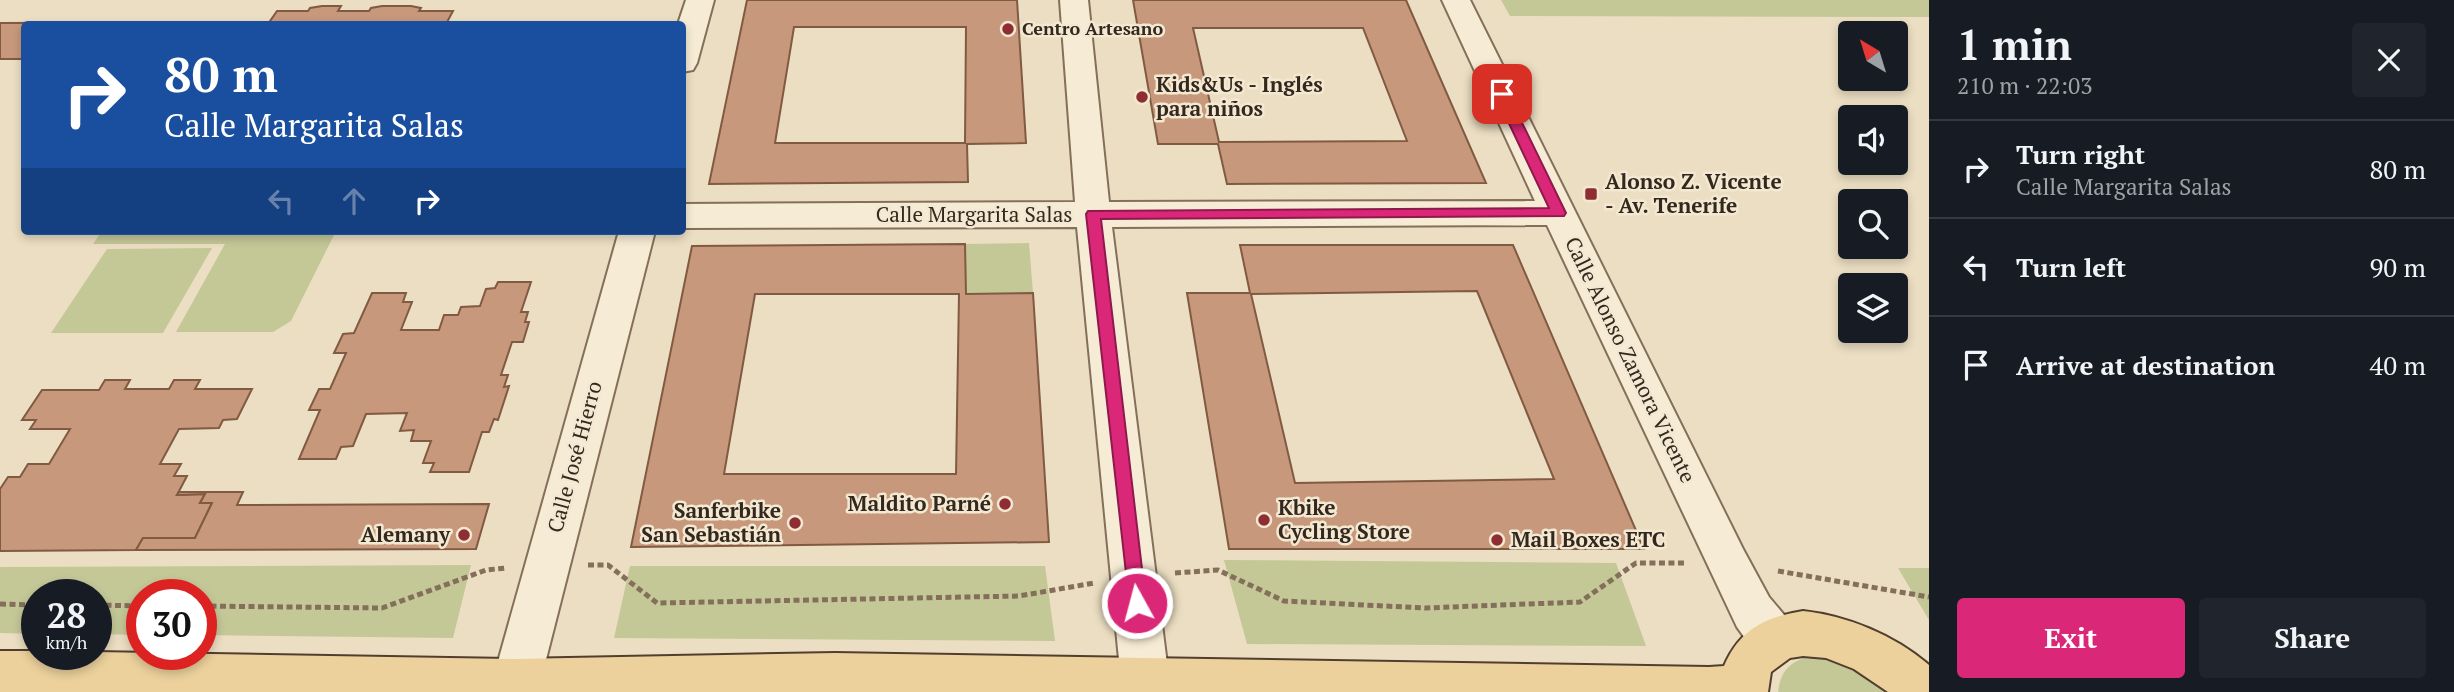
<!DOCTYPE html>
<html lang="en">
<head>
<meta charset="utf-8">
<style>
  :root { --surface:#171b24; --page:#20242c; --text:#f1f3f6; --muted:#9ea1a6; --line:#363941; --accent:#db2777 }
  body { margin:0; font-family:"PT Serif",serif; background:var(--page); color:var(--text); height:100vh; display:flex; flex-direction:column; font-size:26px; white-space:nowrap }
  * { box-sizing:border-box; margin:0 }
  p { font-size:23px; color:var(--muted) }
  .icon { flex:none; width:38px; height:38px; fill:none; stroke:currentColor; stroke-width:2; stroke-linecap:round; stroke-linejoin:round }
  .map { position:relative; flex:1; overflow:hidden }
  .sheet { display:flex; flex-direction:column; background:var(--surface); width:525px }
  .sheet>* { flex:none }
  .guide { position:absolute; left:21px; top:21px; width:665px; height:214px; border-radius:7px; box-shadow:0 4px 10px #0003; background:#1a4fa0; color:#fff; overflow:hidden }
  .needle { width:46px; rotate:322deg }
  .tools { position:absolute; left:1838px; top:21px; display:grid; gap:14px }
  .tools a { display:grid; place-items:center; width:70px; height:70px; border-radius:7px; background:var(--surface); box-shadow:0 4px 10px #0003; font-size:35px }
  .speed { position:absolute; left:21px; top:579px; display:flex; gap:14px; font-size:35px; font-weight:700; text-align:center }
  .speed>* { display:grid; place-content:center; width:91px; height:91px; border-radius:50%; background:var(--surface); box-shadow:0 4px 10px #0003; line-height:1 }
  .speed small { font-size:18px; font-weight:400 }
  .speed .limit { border:10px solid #d22; background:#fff; color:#111 }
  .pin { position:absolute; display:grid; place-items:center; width:60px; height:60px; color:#fff; margin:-30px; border-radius:14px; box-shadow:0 4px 10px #0006 }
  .me { position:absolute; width:77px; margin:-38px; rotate:353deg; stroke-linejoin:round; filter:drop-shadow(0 0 5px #0008) }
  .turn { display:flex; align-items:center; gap:24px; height:147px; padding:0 28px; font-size:32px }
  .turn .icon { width:91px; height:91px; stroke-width:2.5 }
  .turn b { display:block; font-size:49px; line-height:60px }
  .lanes { display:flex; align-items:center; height:66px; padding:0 28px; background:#0003; justify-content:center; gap:35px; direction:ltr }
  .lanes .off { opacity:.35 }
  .round { display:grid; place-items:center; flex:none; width:74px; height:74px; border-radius:7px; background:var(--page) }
  .summary { display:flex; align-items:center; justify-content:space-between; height:119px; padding:0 28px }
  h1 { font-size:42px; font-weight:700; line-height:52px }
  .primary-button { display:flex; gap:14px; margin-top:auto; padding:14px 28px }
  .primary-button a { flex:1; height:80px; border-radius:7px; background:var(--accent); color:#fff; font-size:28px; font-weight:700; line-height:80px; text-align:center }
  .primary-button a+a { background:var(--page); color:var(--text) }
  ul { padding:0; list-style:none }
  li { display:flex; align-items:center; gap:21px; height:98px; padding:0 28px; border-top:2px solid var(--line) }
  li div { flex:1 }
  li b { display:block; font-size:26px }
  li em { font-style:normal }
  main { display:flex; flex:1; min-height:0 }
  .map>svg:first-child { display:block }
  .green { fill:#c4c897 }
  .building { fill:#c7987b; stroke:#815a42; stroke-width:2; fill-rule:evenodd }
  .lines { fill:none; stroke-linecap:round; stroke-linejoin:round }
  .minor-casing { stroke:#846f5b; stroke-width:4 }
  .major-casing { stroke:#523e2f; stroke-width:4 }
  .path { stroke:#846f5b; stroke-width:5; stroke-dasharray:6 3.5; stroke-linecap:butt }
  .minor { fill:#f6ecd5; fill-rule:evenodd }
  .major { fill:#ecd19c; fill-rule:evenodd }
  .route { fill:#db2777; stroke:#8e194d; stroke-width:2 }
  .poi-dot { fill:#8f2e32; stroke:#f3e8d1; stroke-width:2.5 }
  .labels { text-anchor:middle; stroke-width:5; stroke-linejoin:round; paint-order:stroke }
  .far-poi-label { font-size:18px; font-weight:bold; fill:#34281e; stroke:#f3e8d1; text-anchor:start }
  .poi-label { font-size:21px; font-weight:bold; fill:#34281e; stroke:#f3e8d1; text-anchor:start }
  .street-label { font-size:21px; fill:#34281e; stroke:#f3e8d1 }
</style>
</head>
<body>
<main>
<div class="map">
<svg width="1929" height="692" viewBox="0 0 1929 692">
  <rect width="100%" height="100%" fill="#ebdec2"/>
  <g class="green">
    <polygon points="1501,0 1929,0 1929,17 1510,16"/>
    <polygon points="102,231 336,231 291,321 273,332 176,332 225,244 93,244"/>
    <polygon points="1029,243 1033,293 966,294 965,244"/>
    <polygon points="212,248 163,333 51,333 107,249"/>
    <polygon points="1224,560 1616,563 1646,646 1247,644"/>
    <polygon points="471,565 453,638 201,635 201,595 142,595 142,635 96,634 96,595 37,595 37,634 0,633 0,567"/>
    <polygon points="630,566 1045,566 1055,641 614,638"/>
    <polygon points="1898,568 1929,568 1929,620"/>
    <path d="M1822,655l18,2 61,35h-123c3,-27 19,-35 44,-37z"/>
  </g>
  <g class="building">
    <path d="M747,0h270l9,143 -59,1 1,38 -259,2zM794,27h172l-1,116h-190z"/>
    <path d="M1133,0h273l80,183 -259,1 -9,-40h-60zM1193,28h170l44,113 -188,1z"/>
    <polygon points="322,6 341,6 338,11 369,11 371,8 382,6 411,6 421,8 419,11 453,11 446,24 268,24 277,11 308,11 310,8"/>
    <polygon points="208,22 206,24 24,24 24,59 0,59 0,23"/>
    <path d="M965,244l1,50 67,-1 16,249 -418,5 61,-301zM755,294h204l-3,180h-232z"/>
    <path d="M1240,245h273l131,304h-415l-42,-256h63zM1477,291l77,188 -259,4 -44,-189z"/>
    <polygon points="498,282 531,282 521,312 528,312 525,322 529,322 523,342 512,342 501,375 508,375 504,387 509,386 498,420 494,419 489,432 482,432 469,472 430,472 434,463 423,463 431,441 411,441 414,430 400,431 407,413 366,414 353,446 341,447 336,459 299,459 320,410 309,410 319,389 330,389 346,353 334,353 343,334 354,333 372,293 406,293 403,302 412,302 401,330 439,330 444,315 458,315 461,307 480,306 486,289 495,288"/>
    <polygon points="105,380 130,380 125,389 169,389 174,380 200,380 195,389 252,389 237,419 223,420 219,428 179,429 160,464 181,464 174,476 187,476 177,495 205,494 200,503 212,503 195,538 143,538 136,550 0,551 0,489 8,477 20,477 28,464 49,464 70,429 30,429 36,420 22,420 42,390 99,390"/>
    <polygon points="179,492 243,492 237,505 489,504 476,549 136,550 143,538 195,538 212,503 200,503 205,494 177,495"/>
  </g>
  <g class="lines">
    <g class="minor-casing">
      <g id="minor">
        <polygon points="686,0 714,0 697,63 693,70 682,72 682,24 678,24"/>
        <polygon points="1060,0 1088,0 1109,202 1535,201 1442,0 1470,0 1743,549 1769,597 1791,623 1797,639 1791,655 1774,661 1757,655 1737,627 1547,225 1112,227 1169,680 1164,692 1126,692 1121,680 1077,227 682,228 682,204 1075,202"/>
        <polygon points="619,231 655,231 540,683 536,692 496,692 492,683"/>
      </g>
    </g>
    <g class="major-casing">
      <path id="major" d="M1803,611c45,5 91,24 126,54v27h-41l-34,-23 -28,-11 -23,-2 -13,2 -19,14 -3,20h-1768v-41h37v3h59v-2l420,7 319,-6 874,14 15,-1c16,-37 41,-49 79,-55z"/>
    </g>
    <g class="path">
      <polyline points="588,565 608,565 657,603 1019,596 1094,583"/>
      <polyline points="1778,571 1929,597"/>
      <polyline points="1175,573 1218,570 1284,601 1425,608 1580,602 1636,563 1686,563"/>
      <polyline points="0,604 37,605"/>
      <polyline points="96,605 142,606"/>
      <polyline points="201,606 382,608 486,570 506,568"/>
    </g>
    <use href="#minor" class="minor"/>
    <use href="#major" class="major"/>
  </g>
  <polygon class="route" points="1502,90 1508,94 1566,213 1564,216 1101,219 1146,603 1143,609 1137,612 1130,609 1086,214 1088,211 1549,208 1495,94"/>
  <g class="poi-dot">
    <circle cx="1008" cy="29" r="7"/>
    <circle cx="1142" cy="97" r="7"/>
    <rect x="1584" y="187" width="14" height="14" rx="3.5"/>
    <circle cx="1005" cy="504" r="7"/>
    <circle cx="1264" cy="520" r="7"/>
    <circle cx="795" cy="523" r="7"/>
    <circle cx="464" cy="535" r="7"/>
    <circle cx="1497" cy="540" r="7"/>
  </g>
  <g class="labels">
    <g class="far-poi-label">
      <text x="1022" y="35">Centro Artesano</text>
    </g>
    <g class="poi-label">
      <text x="1156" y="92">Kids&amp;Us - Inglés<tspan x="1156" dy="24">para niños</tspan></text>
      <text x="1605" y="189">Alonso Z. Vicente<tspan x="1605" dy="24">- Av. Tenerife</tspan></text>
      <text x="991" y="511" text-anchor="end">Maldito Parné</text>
      <text x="1278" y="515">Kbike<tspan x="1278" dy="24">Cycling Store</tspan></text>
      <text x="781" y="518" text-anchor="end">Sanferbike<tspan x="781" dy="24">San Sebastián</tspan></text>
      <text x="450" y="542" text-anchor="end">Alemany</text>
      <text x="1511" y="547">Mail Boxes ETC</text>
    </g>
    <g class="street-label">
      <text x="974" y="222">Calle Margarita Salas</text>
      <text transform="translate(1630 360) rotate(64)" y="7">Calle Alonso Zamora Vicente</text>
      <text transform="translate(575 457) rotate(-75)" y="7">Calle José Hierro</text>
    </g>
  </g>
</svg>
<div class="tools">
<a><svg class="needle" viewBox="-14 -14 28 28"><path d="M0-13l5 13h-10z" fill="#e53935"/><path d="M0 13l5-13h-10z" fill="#9ea1a6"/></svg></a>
<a><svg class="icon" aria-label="sound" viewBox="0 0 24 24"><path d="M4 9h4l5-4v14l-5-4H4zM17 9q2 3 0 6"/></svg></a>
<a><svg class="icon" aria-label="search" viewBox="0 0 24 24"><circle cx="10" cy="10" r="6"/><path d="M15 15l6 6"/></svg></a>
<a><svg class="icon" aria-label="layers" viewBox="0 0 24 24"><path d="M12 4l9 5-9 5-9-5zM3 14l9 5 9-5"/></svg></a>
</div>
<div class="speed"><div>28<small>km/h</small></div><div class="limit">30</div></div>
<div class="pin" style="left:1502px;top:94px;background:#d93025"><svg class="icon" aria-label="arrive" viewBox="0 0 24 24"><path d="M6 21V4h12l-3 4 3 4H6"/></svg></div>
<svg class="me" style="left:1137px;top:603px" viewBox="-20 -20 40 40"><circle r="17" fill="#db2777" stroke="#fff" stroke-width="3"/><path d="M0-11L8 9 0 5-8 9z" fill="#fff"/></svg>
<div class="guide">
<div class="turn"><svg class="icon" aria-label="right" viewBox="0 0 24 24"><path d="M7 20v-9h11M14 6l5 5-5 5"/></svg><div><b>80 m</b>Calle Margarita Salas</div></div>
<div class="lanes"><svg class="icon off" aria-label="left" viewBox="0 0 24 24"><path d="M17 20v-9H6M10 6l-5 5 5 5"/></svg><svg class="icon off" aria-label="ahead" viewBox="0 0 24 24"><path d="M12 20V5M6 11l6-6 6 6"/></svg><svg class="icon" aria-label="right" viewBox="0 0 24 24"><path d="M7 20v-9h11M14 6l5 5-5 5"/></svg></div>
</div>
</div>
<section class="sheet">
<div class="summary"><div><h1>1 min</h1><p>210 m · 22:03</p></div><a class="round"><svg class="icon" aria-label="close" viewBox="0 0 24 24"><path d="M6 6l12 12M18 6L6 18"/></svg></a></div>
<ul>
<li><svg class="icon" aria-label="right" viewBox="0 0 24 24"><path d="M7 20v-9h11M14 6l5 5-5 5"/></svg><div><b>Turn right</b><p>Calle Margarita Salas</p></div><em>80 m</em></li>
<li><svg class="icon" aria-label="left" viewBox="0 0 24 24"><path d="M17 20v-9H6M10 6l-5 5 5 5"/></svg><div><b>Turn left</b></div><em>90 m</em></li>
<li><svg class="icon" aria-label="arrive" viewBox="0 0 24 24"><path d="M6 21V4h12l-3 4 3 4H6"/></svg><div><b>Arrive at destination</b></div><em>40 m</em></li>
</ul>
<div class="primary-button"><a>Exit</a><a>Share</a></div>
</section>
</main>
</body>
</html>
